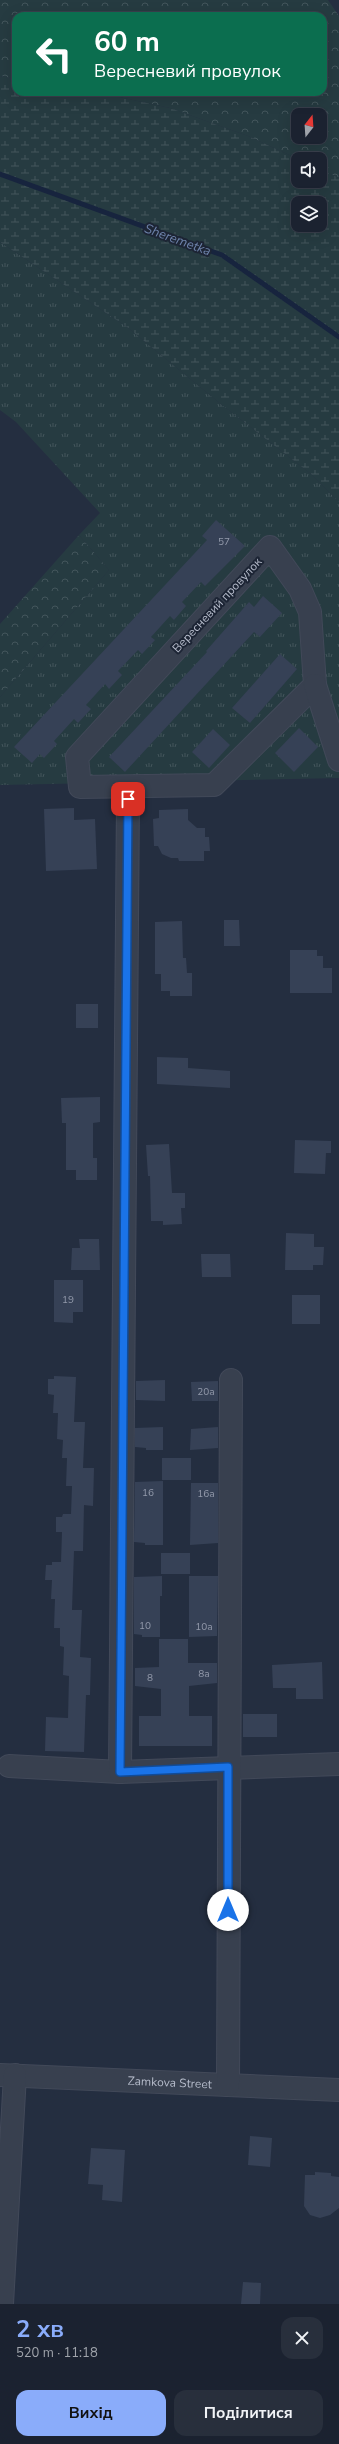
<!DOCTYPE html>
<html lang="uk">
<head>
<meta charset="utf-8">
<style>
  :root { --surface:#1b2230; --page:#282f3c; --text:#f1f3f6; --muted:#a0a4ab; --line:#393f4c; --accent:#8aacfa }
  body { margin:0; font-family:"Nunito Sans",sans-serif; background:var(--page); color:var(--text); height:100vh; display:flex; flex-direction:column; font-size:15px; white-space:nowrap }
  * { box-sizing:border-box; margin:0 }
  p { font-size:13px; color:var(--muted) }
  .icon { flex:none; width:22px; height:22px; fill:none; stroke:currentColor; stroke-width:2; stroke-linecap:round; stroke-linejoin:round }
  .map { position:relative; height:2304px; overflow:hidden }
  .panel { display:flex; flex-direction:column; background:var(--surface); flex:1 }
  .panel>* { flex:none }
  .hud { position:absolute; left:12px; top:12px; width:315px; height:84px; border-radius:12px; box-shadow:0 4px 16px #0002,0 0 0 1px var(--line); background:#0b6e4f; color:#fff; overflow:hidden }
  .needle { width:26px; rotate:17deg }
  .tools { position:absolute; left:291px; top:108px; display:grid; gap:8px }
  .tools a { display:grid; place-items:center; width:36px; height:36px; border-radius:8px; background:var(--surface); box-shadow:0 4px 16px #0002,0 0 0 1px var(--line); font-size:20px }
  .pin { position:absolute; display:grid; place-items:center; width:34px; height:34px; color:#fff; margin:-17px; border-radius:8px; box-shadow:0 2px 6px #0006 }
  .me { position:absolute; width:44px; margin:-22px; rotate:0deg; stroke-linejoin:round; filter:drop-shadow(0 0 3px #0008) }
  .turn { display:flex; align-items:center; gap:14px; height:84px; padding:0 16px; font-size:18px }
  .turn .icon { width:52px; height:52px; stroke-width:2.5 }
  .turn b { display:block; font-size:28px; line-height:34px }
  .round { display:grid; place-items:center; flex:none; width:42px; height:42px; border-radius:12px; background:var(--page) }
  .headline { display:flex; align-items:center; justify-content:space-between; height:68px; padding:0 16px }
  h1 { font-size:24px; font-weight:700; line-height:30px; color:var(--accent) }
  .button { display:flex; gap:8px; margin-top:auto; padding:8px 16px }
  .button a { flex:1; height:46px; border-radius:12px; background:var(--accent); color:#111; font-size:16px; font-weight:700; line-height:46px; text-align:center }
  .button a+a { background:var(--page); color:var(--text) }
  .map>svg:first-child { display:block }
  .grass { fill:url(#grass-tufts) }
  .forest { fill:url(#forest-crowns); fill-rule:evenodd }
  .wetland { fill:url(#wetland-marsh); fill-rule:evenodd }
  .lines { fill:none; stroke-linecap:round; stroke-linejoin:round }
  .stream { stroke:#17243e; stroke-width:5 }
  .building { fill:#364156 }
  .minor-casing { stroke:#424959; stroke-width:24 }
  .minor { stroke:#38404f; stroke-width:22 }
  .route-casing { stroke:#114b97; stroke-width:10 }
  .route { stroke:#1a73e8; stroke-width:7 }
  .labels { text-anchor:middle; stroke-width:4; stroke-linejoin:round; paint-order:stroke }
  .number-label { font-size:10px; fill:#939aab }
  .street-label { font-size:12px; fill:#b5bbca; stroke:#1d2535 }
  .water-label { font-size:13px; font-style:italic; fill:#6d82aa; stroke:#1d2535 }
</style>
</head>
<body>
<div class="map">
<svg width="339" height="2304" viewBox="0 0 339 2304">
  <defs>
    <pattern id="grass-tufts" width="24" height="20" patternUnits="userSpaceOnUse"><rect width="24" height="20" fill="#263b41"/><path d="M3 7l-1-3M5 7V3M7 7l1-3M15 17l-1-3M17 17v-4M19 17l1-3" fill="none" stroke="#43555b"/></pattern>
    <pattern id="forest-crowns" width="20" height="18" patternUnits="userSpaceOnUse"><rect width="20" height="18" fill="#263b41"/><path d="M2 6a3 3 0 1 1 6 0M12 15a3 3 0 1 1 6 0" fill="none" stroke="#43555b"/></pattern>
    <pattern id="wetland-marsh" width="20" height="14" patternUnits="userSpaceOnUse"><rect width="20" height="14" fill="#263b41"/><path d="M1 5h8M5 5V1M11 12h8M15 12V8" fill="none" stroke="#43555b"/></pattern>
  </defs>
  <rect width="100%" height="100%" fill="#242e40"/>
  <polygon class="grass" points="0,242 127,327 222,405 311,474 339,502 339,778 0,785 0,697 109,570 79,535 100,513 16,422 0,410"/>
  <g class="forest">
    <path d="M0,0h328l11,16v162l-19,-9v-10h-22l-50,-23 -78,-28 -74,-16h227v-76h-307v63l-16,-3zM298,115h22v22h-22z"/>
    <polygon points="79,535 109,570 0,697 0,624"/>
  </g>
  <path class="wetland" d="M0,76l16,3v13h80l74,16 78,28 50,23v22h22v-12l19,9v324l-28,-28 -89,-69 -95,-78 -127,-85zM298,203h22v22h-22z"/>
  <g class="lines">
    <polyline class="stream" points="0,174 222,255 339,337"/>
  </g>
  <g class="building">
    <polygon points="216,520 245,546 205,586 201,582 182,602 186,606 174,620 170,616 151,637 155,640 142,654 138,650 118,671 122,675 109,689 105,684 86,705 91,709 78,723 74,719 54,741 57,744 44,758 40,754 32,763 14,747 207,540 202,536"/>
    <polygon points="263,596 282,613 260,637 254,632 125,772 109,757 207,652 206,651 249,602 254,607"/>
    <polygon points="280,654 297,669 250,723 232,708"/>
    <polygon points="299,728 318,747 294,772 275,753"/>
    <polygon points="213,729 230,745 209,768 192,752"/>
    <polygon points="74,808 74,820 95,819 97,869 46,871 44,809"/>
    <polygon points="188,809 188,820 197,828 205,828 205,837 209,837 210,851 204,851 204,861 179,861 178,858 171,858 162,854 158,846 154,846 153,819 159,818 159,810"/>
    <polygon points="224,920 239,920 240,946 224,946"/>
    <polygon points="182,921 183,958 186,958 187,973 192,973 192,996 170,996 170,991 161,991 161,974 155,974 155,922"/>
    <polygon points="290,950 317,950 317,956 323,956 323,968 332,968 332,993 290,993"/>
    <rect x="76" y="1004" width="22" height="24"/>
    <polygon points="157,1057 188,1058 188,1068 230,1071 230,1088 157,1084"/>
    <polygon points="100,1097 100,1122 93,1123 93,1158 97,1158 97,1180 76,1180 76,1170 66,1170 66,1123 62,1123 61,1098"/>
    <polygon points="295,1140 331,1141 331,1153 326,1153 325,1174 294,1173"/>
    <polygon points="169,1144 172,1193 185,1193 185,1208 181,1208 182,1224 163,1225 163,1221 151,1221 150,1176 148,1176 146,1145"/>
    <polygon points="286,1233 314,1234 314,1247 324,1247 323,1265 313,1265 313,1270 285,1270"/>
    <polygon points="79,1239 99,1239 100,1270 71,1270 72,1248 80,1248"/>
    <polygon points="201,1254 230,1254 231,1277 202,1277"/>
    <polygon points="54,1280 83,1280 83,1312 73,1312 73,1323 54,1322"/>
    <rect x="292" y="1295" width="28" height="29"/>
    <polygon points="54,1376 76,1377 74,1422 85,1422 83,1468 94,1468 93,1506 84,1505 83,1551 74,1551 72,1610 82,1610 80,1657 91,1658 90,1695 86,1695 84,1752 45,1751 46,1717 68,1718 69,1676 63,1675 64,1647 60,1646 60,1628 54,1628 55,1599 51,1599 52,1580 45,1580 46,1565 52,1565 52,1562 61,1562 62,1532 56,1532 56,1517 62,1517 63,1514 71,1514 72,1486 66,1486 67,1458 62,1458 63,1440 57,1439 58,1413 53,1413 54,1395 48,1394 48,1379 54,1379"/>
    <polygon points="165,1380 165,1401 136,1400 136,1381"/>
    <polygon points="218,1381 218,1401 192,1401 191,1382"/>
    <polygon points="163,1427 163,1450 146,1450 146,1448 135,1447 135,1428"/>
    <polygon points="218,1427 218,1448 190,1450 191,1429"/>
    <rect x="162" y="1458" width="29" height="22"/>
    <polygon points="163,1481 163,1545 145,1545 145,1543 134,1542 135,1482"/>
    <polygon points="191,1483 218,1483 218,1543 190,1545"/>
    <rect x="161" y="1553" width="29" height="21"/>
    <polygon points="162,1576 162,1596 160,1596 160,1637 142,1637 142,1635 134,1634 134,1577"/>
    <polygon points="189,1576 218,1576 217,1636 189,1637"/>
    <polygon points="159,1639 188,1639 188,1663 217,1663 217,1683 189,1686 189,1716 212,1716 212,1746 139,1746 139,1716 161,1716 161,1689 135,1686 135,1668 159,1667"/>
    <polygon points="322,1662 323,1699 296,1699 296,1688 273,1688 272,1665"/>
    <rect x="243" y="1714" width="34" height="23"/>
    <polygon points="250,2136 272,2138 270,2167 248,2165"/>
    <polygon points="91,2148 125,2150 122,2202 102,2200 103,2185 88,2184"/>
    <polygon points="315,2172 331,2173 331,2176 339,2177 339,2208 330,2215 320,2218 310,2215 304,2206 305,2175 315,2175"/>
    <polygon points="243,2282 261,2283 260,2304 241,2304"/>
  </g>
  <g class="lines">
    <g class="minor-casing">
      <g id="minor">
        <polygon points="270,547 300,589 310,612 315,685 214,785 80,787 77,757"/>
        <polyline points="315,685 339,760"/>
        <polyline points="9,1766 120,1772 339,1764"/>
        <polyline points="120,1772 128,799"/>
        <path id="s1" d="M0,2075l339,15"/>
        <polyline points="228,2085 231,1380"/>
        <polyline points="2,2304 15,2075"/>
      </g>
    </g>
    <use href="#minor" class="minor"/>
  </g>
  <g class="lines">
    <g class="route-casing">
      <polyline id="route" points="128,799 120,1772 228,1767 228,1910"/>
    </g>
    <use href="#route" class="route"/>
  </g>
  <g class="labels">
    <g class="number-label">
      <text x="224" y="545">57</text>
      <text x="68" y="1303">19</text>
      <text x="206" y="1395">20а</text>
      <text x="148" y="1496">16</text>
      <text x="206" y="1497">16а</text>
      <text x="145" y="1629">10</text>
      <text x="204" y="1630">10а</text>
      <text x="204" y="1677">8а</text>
      <text x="150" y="1681">8</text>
    </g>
    <g class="street-label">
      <text transform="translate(217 605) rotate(-47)" y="4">Вересневий провулок</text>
      <text dy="4" stroke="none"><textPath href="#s1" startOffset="170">Zamkova Street</textPath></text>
    </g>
    <g class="water-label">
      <text transform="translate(178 239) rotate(20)" y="5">Sheremetka</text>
    </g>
  </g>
</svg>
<div class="tools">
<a><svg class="needle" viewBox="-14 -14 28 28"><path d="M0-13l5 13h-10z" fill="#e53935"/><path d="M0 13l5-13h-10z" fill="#a0a4ab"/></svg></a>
<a><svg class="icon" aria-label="sound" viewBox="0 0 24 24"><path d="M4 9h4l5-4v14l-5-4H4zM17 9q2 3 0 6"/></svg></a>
<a><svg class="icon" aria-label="layers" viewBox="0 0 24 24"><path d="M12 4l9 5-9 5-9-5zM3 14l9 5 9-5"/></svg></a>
</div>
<div class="pin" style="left:128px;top:799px;background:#d93025"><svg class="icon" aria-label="arrive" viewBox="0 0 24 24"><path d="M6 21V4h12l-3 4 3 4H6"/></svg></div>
<svg class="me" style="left:228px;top:1910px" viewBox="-20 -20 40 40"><circle r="19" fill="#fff"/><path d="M0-13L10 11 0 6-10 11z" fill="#1a73e8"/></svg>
<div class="hud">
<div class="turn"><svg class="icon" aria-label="left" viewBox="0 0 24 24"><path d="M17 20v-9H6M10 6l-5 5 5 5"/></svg><div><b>60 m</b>Вересневий провулок</div></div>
</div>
</div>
<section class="panel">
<div class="headline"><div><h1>2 хв</h1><p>520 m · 11:18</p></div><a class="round"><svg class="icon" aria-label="close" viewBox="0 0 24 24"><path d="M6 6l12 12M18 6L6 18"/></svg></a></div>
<div class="button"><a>Вихід</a><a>Поділитися</a></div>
</section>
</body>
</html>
